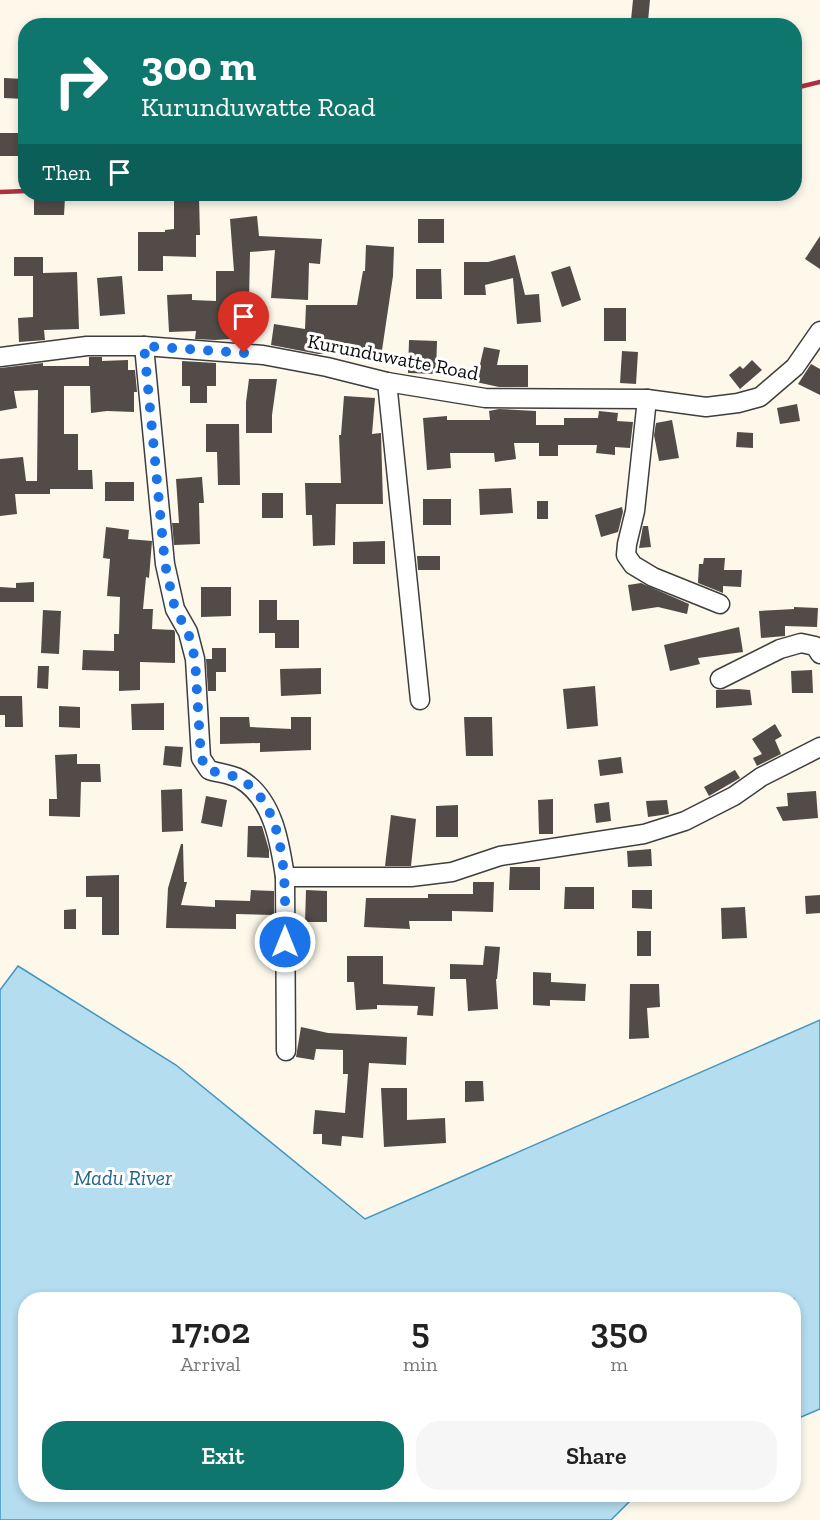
<!DOCTYPE html>
<html lang="en">
<head>
<meta charset="utf-8">
<style>
  :root { --surface:#fff; --page:#f6f6f6; --text:#222; --muted:#767676; --accent:#0f766e }
  body { margin:0; font-family:"Zilla Slab",serif; background:var(--page); color:var(--text); height:100vh; display:flex; flex-direction:column; font-size:22px; white-space:nowrap }
  * { box-sizing:border-box; margin:0 }
  p { font-size:20px; color:var(--muted) }
  .icon { flex:none; width:33px; height:33px; fill:none; stroke:currentColor; stroke-width:2; stroke-linecap:round; stroke-linejoin:round }
  .map { position:relative; flex:1; overflow:hidden }
  .side { position:absolute; left:18px; top:1292px; width:783px; height:210px; display:flex; flex-direction:column; background:var(--surface); border-radius:24px; box-shadow:0 3px 9px #0003 }
  .side>* { flex:none }
  .hud { position:absolute; left:18px; top:18px; width:784px; height:183px; border-radius:24px; box-shadow:0 3px 9px #0003; background:#0f766e; color:#fff; overflow:hidden }
  .pin { position:absolute; display:grid; place-items:center; width:51px; height:51px; color:#fff; margin:-62px -26px; border-radius:50% 50% 50% 0; rotate:-45deg; box-shadow:0 0 6px #0007 }
  .pin .icon { rotate:45deg }
  .me { position:absolute; width:66px; margin:-33px; rotate:0deg; stroke-linejoin:round; filter:drop-shadow(0 0 4px #0008) }
  .turn { display:flex; align-items:center; gap:21px; height:126px; padding:0 24px; font-size:27px }
  .turn .icon { width:78px; height:78px; stroke-width:2.5 }
  .turn b { display:block; font-size:42px; line-height:51px }
  .then { display:flex; align-items:center; height:57px; padding:0 24px; background:#0003; gap:12px; font-size:22px }
  .eta { display:flex; justify-content:space-evenly; align-items:center; height:102px; text-align:center }
  .eta b { font-size:36px; font-weight:600; line-height:42px }
  .cta { display:flex; gap:12px; margin-top:auto; padding:12px 24px }
  .cta a { flex:1; height:69px; border-radius:24px; background:var(--accent); color:#fff; font-size:24px; font-weight:600; line-height:69px; text-align:center }
  .cta a+a { background:var(--page); color:var(--text) }
  .map>svg:first-child { display:block }
  .water { fill:#b4ddef; stroke:#4295bf; stroke-width:1.5 }
  .building { fill:#524b48 }
  .lines { fill:none; stroke-linecap:round; stroke-linejoin:round }
  .minor-casing { stroke:#3e3e3e; stroke-width:21 }
  .minor { stroke:#fff; stroke-width:18 }
  .rail { stroke:#ac313f; stroke-width:4.5 }
  .route { stroke:#1a73e8; stroke-width:10; stroke-dasharray:0 18 }
  .labels { text-anchor:middle; stroke-width:6; stroke-linejoin:round; paint-order:stroke }
  .street-label { font-size:20px; fill:#0b0b0b; stroke:#fff }
  .water-label { font-size:21px; font-style:italic; fill:#21668f; stroke:#fff }
</style>
</head>
<body>
<div class="map">
<svg width="820" height="1520" viewBox="0 0 820 1520">
  <rect width="100%" height="100%" fill="#fdf8ea"/>
  <polygon class="water" points="18,966 176,1065 365,1219 820,1020 820,1409 794,1420 794,1299 26,1299 26,1494 637,1494 611,1520 0,1520 0,990"/>
  <g class="building">
    <polygon points="633,0 650,0 648,21 631,20"/>
    <polygon points="4,78 24,79 24,99 4,98"/>
    <rect x="0" y="133" width="20" height="23"/>
    <polygon points="199,197 200,235 196,235 196,257 163,256 163,271 138,271 138,232 165,232 165,230 174,229 174,198"/>
    <polygon points="34,198 65,198 64,215 34,215"/>
    <polygon points="257,216 259,236 322,239 320,264 309,263 308,300 271,298 275,250 250,252 249,302 244,302 247,338 215,340 195,339 196,331 169,332 167,295 192,294 192,300 216,301 216,271 234,271 230,219"/>
    <rect x="418" y="219" width="26" height="24"/>
    <polygon points="820,236 820,269 805,259"/>
    <polygon points="366,245 394,247 393,276 381,357 346,351 346,353 318,354 271,345 274,324 305,329 306,305 357,305 363,271 365,271"/>
    <polygon points="515,255 525,295 539,294 541,322 517,324 513,278 485,285 486,295 464,295 464,262 488,262"/>
    <polygon points="14,257 43,257 43,273 77,272 79,329 44,330 45,340 19,342 18,318 33,317 33,276 14,276"/>
    <polygon points="570,266 581,300 562,307 551,272"/>
    <polygon points="416,269 441,269 442,299 416,299"/>
    <polygon points="122,276 125,314 100,316 97,278"/>
    <rect x="604" y="308" width="22" height="33"/>
    <polygon points="409,340 437,341 436,374 408,373"/>
    <polygon points="484,347 500,350 497,365 528,365 528,387 499,387 476,382"/>
    <polygon points="622,351 638,352 636,384 620,383"/>
    <polygon points="89,357 102,357 102,361 128,360 128,370 135,370 137,392 134,392 134,412 107,411 91,413 90,386 64,386 64,434 78,434 78,470 92,470 93,489 50,489 50,494 15,494 17,514 0,516 0,459 23,457 26,481 37,481 38,390 14,391 17,408 0,411 0,368 43,363 43,366 89,366"/>
    <polygon points="752,360 762,370 740,389 729,375 740,366 743,369"/>
    <polygon points="182,361 216,363 216,386 207,386 207,403 190,403 190,386 182,386"/>
    <polygon points="811,364 820,369 820,395 798,384"/>
    <polygon points="249,379 277,379 272,415 272,433 246,433 246,402"/>
    <polygon points="344,396 375,398 372,434 381,433 383,504 336,504 335,545 313,546 312,515 306,515 305,483 341,483 339,435 341,435"/>
    <polygon points="797,404 800,421 780,424 777,408"/>
    <polygon points="499,409 536,411 536,425 564,425 564,418 598,418 599,411 618,413 617,421 633,422 630,448 615,447 615,455 596,453 597,445 558,445 558,456 539,456 539,443 514,443 516,459 495,462 494,453 450,453 451,468 427,470 423,418 447,416 447,420 490,420 489,411"/>
    <polygon points="672,420 679,458 659,461 654,435 656,423"/>
    <polygon points="206,424 239,424 240,485 218,485 217,452 206,452"/>
    <polygon points="737,432 753,433 753,448 736,447"/>
    <polygon points="202,477 204,503 199,503 200,544 174,545 172,523 179,523 176,479"/>
    <rect x="105" y="482" width="29" height="19"/>
    <polygon points="511,488 513,513 480,515 479,489"/>
    <rect x="262" y="493" width="21" height="25"/>
    <rect x="423" y="499" width="28" height="26"/>
    <rect x="537" y="501" width="11" height="18"/>
    <polygon points="622,507 623,512 618,532 601,537 595,515"/>
    <polygon points="643,526 648,526 651,547 639,548"/>
    <polygon points="106,527 129,530 128,539 152,541 149,578 146,577 143,609 153,609 152,629 174,630 175,632 175,663 140,662 140,690 119,691 119,671 82,670 83,650 114,651 114,634 119,634 120,597 107,596 110,559 103,558"/>
    <polygon points="385,541 385,564 353,564 353,542"/>
    <polygon points="417,556 440,556 440,570 418,570"/>
    <polygon points="704,558 725,558 724,570 742,570 741,587 723,586 723,593 698,583 699,564 703,564"/>
    <polygon points="34,582 34,602 0,602 0,587 16,588 16,583"/>
    <polygon points="641,583 689,604 687,614 658,607 632,611 628,585"/>
    <polygon points="201,587 231,587 231,616 201,617"/>
    <polygon points="259,600 277,600 277,620 299,620 299,648 275,648 275,633 259,633"/>
    <polygon points="794,607 818,608 817,627 785,626 785,636 761,638 759,611 794,609"/>
    <polygon points="43,610 61,611 59,654 41,653"/>
    <polygon points="739,627 743,652 698,658 700,664 670,671 664,645"/>
    <polygon points="212,648 226,648 226,672 216,672 216,691 208,691 206,659 212,659"/>
    <polygon points="38,666 49,666 48,689 37,688"/>
    <polygon points="321,668 321,694 281,696 280,669"/>
    <polygon points="812,670 813,693 792,693 791,671"/>
    <polygon points="595,686 598,726 567,729 563,689"/>
    <polygon points="738,689 750,690 752,705 716,708 716,690"/>
    <polygon points="0,696 22,696 23,727 5,727 5,715 0,715"/>
    <polygon points="164,703 164,730 132,730 131,704"/>
    <polygon points="59,706 80,707 80,728 59,727"/>
    <polygon points="220,717 249,717 250,727 291,729 291,717 311,717 311,750 260,752 260,743 220,744"/>
    <polygon points="464,717 492,717 493,756 466,756"/>
    <polygon points="775,724 782,736 775,740 781,754 757,766 753,758 762,754 752,739"/>
    <polygon points="165,746 183,747 181,767 163,765"/>
    <polygon points="77,754 77,764 100,764 101,782 81,782 80,817 49,816 49,799 57,799 55,755"/>
    <polygon points="621,757 623,773 600,776 598,760"/>
    <polygon points="735,770 740,778 709,796 704,787"/>
    <polygon points="182,789 183,831 162,832 161,790"/>
    <polygon points="816,791 818,818 783,821 776,807 788,806 787,793"/>
    <polygon points="206,796 227,800 222,827 201,823"/>
    <polygon points="553,799 553,834 539,834 538,800"/>
    <polygon points="667,800 669,814 648,817 646,801"/>
    <polygon points="609,802 611,821 596,823 594,804"/>
    <polygon points="458,805 458,837 436,837 436,806"/>
    <polygon points="391,815 416,819 411,866 385,866"/>
    <polygon points="248,826 262,826 269,850 269,858 247,857"/>
    <polygon points="181,844 183,844 184,882 187,882 181,905 215,907 215,900 250,901 251,890 274,891 274,915 236,914 236,929 166,928 168,888"/>
    <polygon points="651,849 652,866 628,867 627,851"/>
    <polygon points="510,867 540,867 540,890 509,890"/>
    <polygon points="119,875 119,935 102,935 102,897 86,897 86,876"/>
    <polygon points="473,882 494,882 493,912 452,911 452,921 409,921 410,929 364,927 366,898 428,898 428,894 473,894"/>
    <polygon points="565,887 594,887 594,909 564,909"/>
    <polygon points="306,890 327,891 327,922 305,922"/>
    <polygon points="632,890 652,890 652,909 632,908"/>
    <polygon points="820,895 820,913 806,914 805,896"/>
    <polygon points="745,907 747,938 722,939 721,908"/>
    <polygon points="76,909 76,929 64,929 64,910"/>
    <rect x="637" y="931" width="14" height="25"/>
    <polygon points="485,946 500,947 497,979 496,979 498,1009 468,1011 466,979 450,979 450,964 483,965"/>
    <polygon points="347,956 383,956 383,984 435,987 433,1016 417,1015 418,1006 377,1005 377,1009 356,1010 354,982 347,982"/>
    <polygon points="533,972 551,973 551,982 586,984 585,1001 550,1000 550,1006 533,1005"/>
    <polygon points="630,984 659,984 660,1007 647,1008 649,1038 629,1039"/>
    <polygon points="301,1027 328,1033 407,1037 406,1065 369,1063 363,1138 342,1136 341,1146 322,1144 322,1134 313,1134 315,1110 345,1113 348,1074 343,1074 343,1050 316,1049 314,1060 296,1057"/>
    <polygon points="465,1081 483,1081 484,1101 465,1102"/>
    <polygon points="381,1088 407,1088 407,1120 445,1118 446,1143 384,1147"/>
  </g>
  <g class="lines">
    <g class="minor-casing">
      <g id="minor">
        <path d="M144,346l21,218 10,45 13,23 7,27 6,99 8,12c9,3 22,4 31,9 33,19 40,64 45,98l1,174"/>
        <polyline points="0,357 87,346 144,346 263,355 327,367 387,382 485,398 647,399 706,407 738,403 760,397 795,367 820,331"/>
        <polyline points="387,382 420,700"/>
        <polyline points="647,399 635,511 627,544 626,555 633,565 653,577 720,604"/>
        <polyline points="720,679 780,649 801,643 815,646 820,654"/>
        <polyline points="285,877 411,877 452,872 500,856 644,834 685,821 734,796 761,777 820,747"/>
      </g>
    </g>
    <use href="#minor" class="minor"/>
    <g class="rail">
      <polyline points="795,88 820,82"/>
      <polyline points="0,192 26,191"/>
    </g>
  </g>
  <g class="lines">
    <path class="route" d="M244,353l-100,-7 21,218 10,45 13,23 7,27 6,99 7,12c10,3 23,4 32,9 50,28 45,114 45,163"/>
  </g>
  <g class="labels">
    <g class="street-label">
      <text transform="translate(393 357) rotate(11)" y="7">Kurunduwatte Road</text>
    </g>
    <g class="water-label">
      <text x="123" y="1185">Madu River</text>
    </g>
  </g>
</svg>
<div class="pin" style="left:244px;top:353px;background:#d93025"><svg class="icon" aria-label="arrive" viewBox="0 0 24 24"><path d="M6 21V4h12l-3 4 3 4H6"/></svg></div>
<svg class="me" style="left:285px;top:942px" viewBox="-20 -20 40 40"><circle r="17" fill="#1a73e8" stroke="#fff" stroke-width="3"/><path d="M0-11L8 9 0 5-8 9z" fill="#fff"/></svg>
<div class="hud">
<div class="turn"><svg class="icon" aria-label="right" viewBox="0 0 24 24"><path d="M7 20v-9h11M14 6l5 5-5 5"/></svg><div><b>300 m</b>Kurunduwatte Road</div></div>
<div class="then">Then<svg class="icon" aria-label="arrive" viewBox="0 0 24 24"><path d="M6 21V4h12l-3 4 3 4H6"/></svg></div>
</div>
<section class="side">
<div class="eta">
<div><b>17:02</b><p>Arrival</p></div>
<div><b>5</b><p>min</p></div>
<div><b>350</b><p>m</p></div>
</div>
<div class="cta"><a>Exit</a><a>Share</a></div>
</section>
</div>
</body>
</html>
